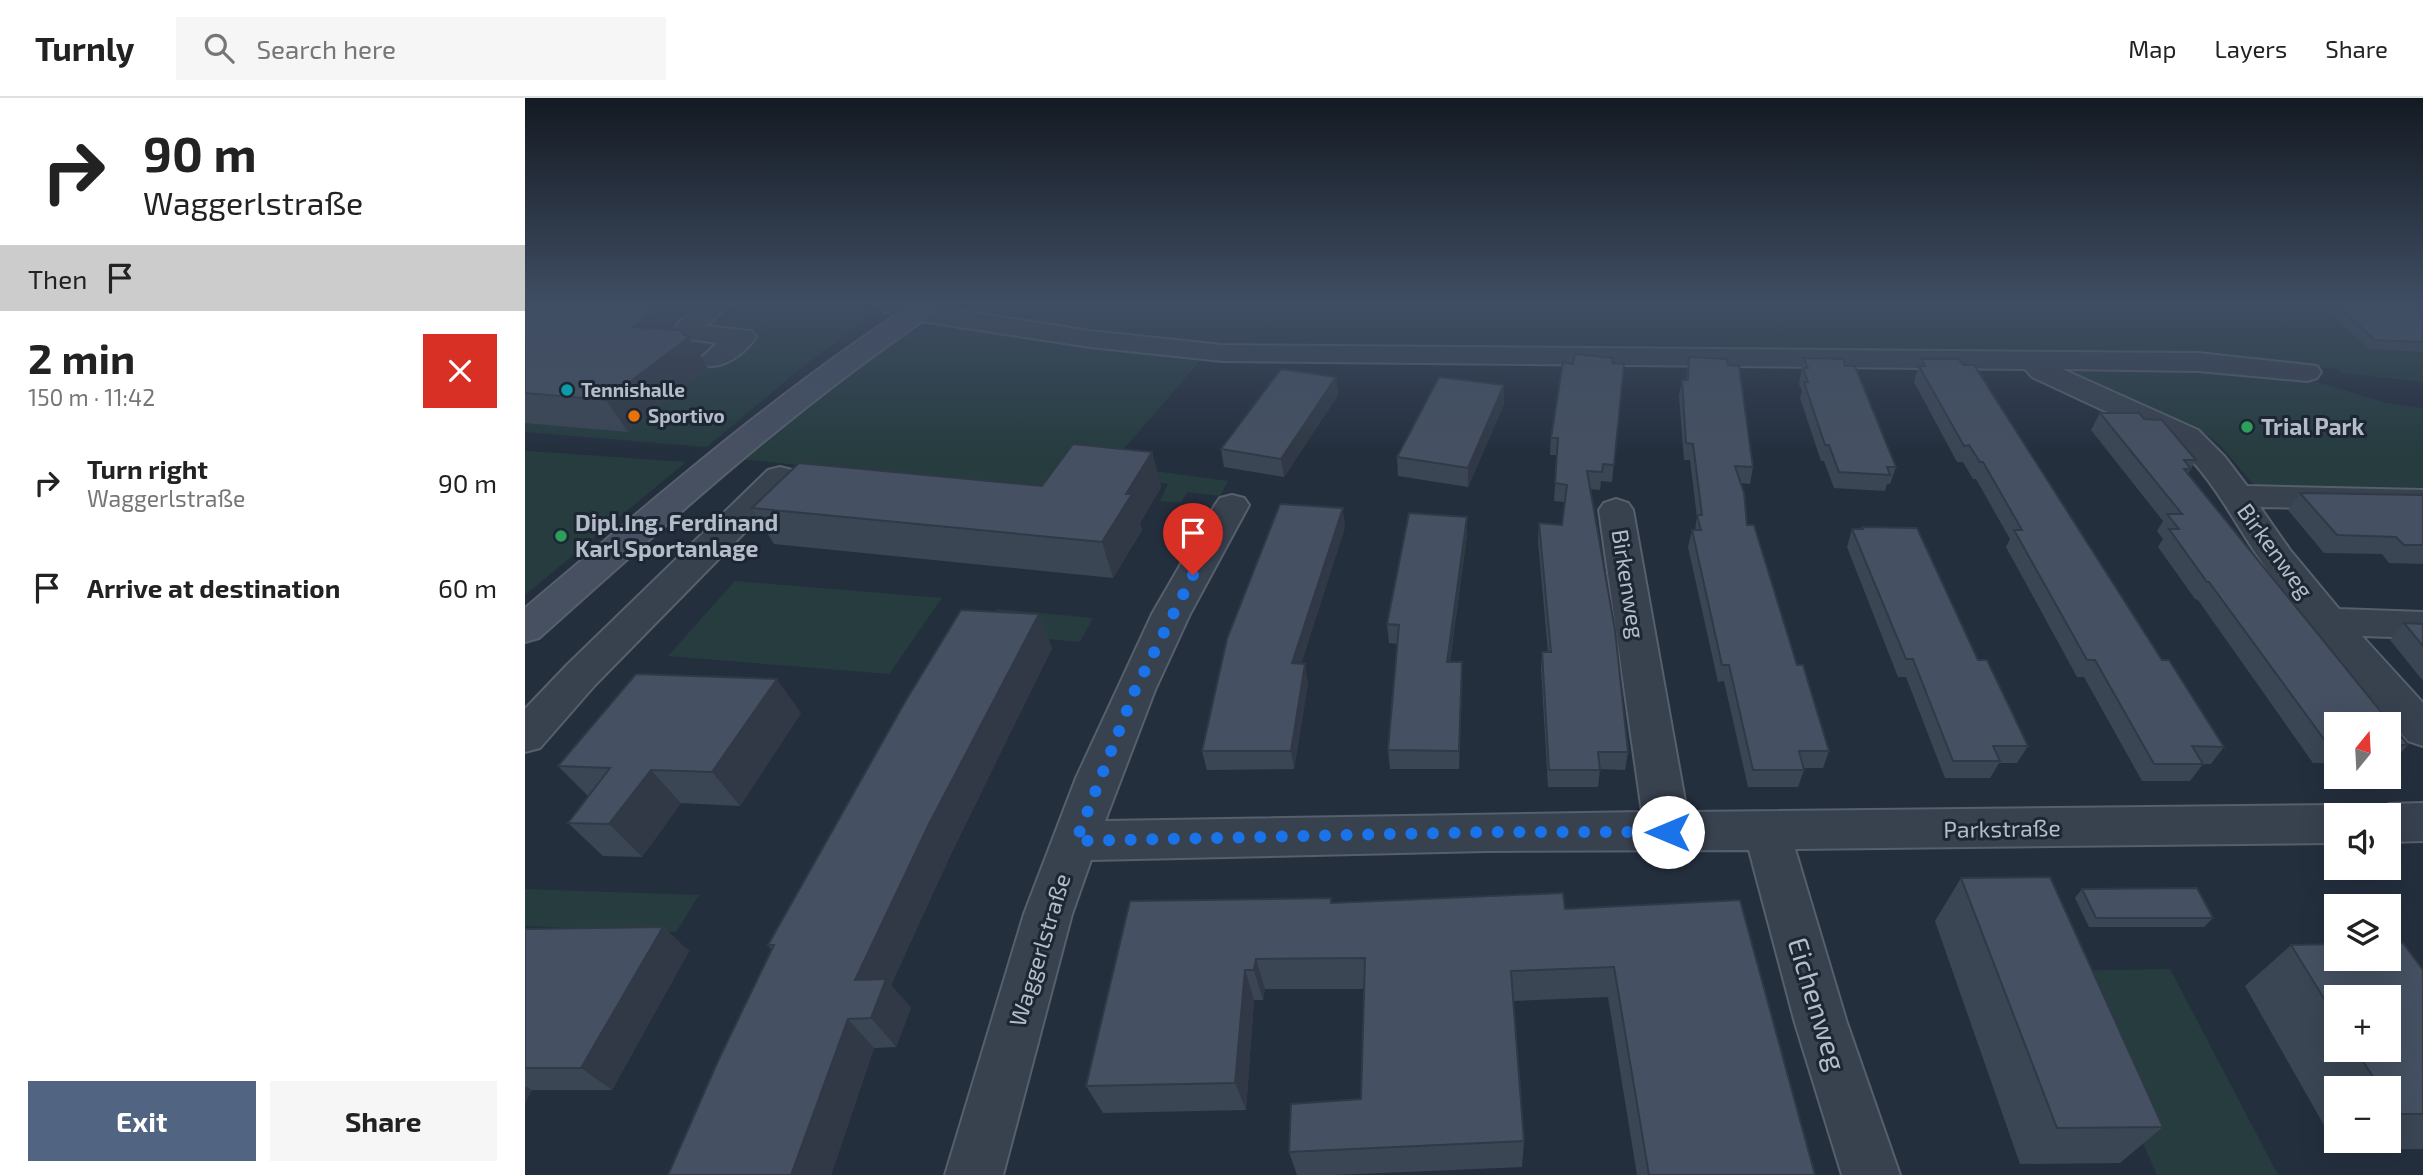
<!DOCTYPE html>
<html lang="en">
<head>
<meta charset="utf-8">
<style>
  :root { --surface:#fff; --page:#f6f6f6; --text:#222; --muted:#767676; --line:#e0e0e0; --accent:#516482 }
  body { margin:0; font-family:"Exo 2",sans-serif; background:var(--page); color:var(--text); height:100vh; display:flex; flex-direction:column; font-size:26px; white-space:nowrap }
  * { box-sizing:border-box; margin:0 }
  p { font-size:23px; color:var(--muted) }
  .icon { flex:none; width:38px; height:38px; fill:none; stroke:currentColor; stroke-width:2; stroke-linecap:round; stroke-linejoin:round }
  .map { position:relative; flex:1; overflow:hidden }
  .drawer { display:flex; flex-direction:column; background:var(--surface); width:525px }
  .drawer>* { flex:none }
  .guide { background:#fff; color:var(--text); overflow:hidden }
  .needle { width:46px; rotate:18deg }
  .controls { position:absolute; left:1799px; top:614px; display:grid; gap:14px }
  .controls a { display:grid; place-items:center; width:77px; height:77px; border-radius:0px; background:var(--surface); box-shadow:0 7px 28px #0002; font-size:35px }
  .pin { position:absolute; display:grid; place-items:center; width:60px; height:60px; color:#fff; margin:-72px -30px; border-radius:50% 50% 50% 0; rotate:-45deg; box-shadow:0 0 7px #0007 }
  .pin .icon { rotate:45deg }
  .me { position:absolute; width:77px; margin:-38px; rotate:270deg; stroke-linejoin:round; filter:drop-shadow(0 0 5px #0008) }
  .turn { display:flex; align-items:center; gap:24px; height:147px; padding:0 28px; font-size:32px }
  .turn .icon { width:91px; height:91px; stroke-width:2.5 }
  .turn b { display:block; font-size:49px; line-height:60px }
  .then { display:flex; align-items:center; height:66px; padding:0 28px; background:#0003; gap:14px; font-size:26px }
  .round { display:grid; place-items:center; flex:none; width:74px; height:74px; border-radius:0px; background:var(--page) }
  .summary { display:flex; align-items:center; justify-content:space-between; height:119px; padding:0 28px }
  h1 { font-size:42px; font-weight:700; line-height:52px }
  .button { display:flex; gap:14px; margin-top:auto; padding:14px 28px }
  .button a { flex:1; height:80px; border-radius:0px; background:var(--accent); color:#fff; font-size:28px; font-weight:700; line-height:80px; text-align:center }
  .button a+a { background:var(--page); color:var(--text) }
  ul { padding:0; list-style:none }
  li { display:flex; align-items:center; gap:21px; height:105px; padding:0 28px }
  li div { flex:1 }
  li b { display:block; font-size:26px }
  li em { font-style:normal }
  header { display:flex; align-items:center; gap:42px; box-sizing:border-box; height:98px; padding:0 35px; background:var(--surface); border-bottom:2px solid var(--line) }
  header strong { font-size:33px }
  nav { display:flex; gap:38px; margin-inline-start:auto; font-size:24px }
  .search { width:490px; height:63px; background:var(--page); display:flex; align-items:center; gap:18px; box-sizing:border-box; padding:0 24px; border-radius:0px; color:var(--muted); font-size:26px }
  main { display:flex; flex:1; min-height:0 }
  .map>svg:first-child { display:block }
  .green { fill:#263c3f }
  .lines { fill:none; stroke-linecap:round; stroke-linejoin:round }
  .street-casing { stroke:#565f6c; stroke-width:4 }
  .secondary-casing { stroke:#565f6c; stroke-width:4 }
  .street { fill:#38414e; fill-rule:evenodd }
  .secondary { fill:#465061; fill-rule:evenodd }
  .wall { fill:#3b4654; fill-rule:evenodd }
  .shaded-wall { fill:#303945 }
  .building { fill:#455162; stroke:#303945; stroke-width:2 }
  .route { stroke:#1a73e8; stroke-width:12; stroke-dasharray:0 21.6 }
  .culture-dot { fill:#0f9aa8; stroke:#1d2633; stroke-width:2.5 }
  .food-dot { fill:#e8710a; stroke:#1d2633; stroke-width:2.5 }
  .leisure-dot { fill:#2e9e5b; stroke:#1d2633; stroke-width:2.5 }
  .labels { text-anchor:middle; stroke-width:6; stroke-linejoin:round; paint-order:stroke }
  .far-poi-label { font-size:19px; font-weight:bold; fill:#b4bcc9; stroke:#1d2633; text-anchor:start }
  .poi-label { font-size:23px; font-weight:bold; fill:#b4bcc9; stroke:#1d2633; text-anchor:start }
  .street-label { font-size:23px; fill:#b4bcc9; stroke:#1d2633 }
  .near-street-label { font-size:28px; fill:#b4bcc9; stroke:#1d2633 }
</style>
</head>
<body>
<header>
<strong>Turnly</strong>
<div class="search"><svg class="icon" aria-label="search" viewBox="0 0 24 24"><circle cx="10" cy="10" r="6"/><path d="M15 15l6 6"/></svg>Search here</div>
<nav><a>Map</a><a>Layers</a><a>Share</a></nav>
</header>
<main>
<section class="drawer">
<div class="guide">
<div class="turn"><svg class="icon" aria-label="right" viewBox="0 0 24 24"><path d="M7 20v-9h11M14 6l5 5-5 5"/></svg><div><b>90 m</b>Waggerlstraße</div></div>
<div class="then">Then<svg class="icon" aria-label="arrive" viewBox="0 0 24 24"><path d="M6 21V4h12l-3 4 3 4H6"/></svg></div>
</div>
<div class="summary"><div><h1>2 min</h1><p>150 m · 11:42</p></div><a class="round" style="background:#d93025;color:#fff"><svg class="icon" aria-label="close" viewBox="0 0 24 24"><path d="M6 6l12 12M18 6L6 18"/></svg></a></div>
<ul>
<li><svg class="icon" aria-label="right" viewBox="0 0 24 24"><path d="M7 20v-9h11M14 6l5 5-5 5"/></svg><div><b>Turn right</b><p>Waggerlstraße</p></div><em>90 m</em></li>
<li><svg class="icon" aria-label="arrive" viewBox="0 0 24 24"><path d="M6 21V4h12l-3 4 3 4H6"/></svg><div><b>Arrive at destination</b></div><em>60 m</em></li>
</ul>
<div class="button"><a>Exit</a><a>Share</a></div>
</section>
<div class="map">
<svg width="1898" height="1077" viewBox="0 0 1898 1077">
  <rect width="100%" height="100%" fill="#242f3e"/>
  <g class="green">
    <polygon points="0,204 337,204 339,224 277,269 182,349 0,334"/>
    <polygon points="440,204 1898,204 1898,284 1817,275 1813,271 1679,258 677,249 459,219 444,211"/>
    <path d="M417,227l257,33 -1,5 -88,102 118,16 -8,15 -33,-4 -6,11 -21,-2 8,-17 -85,-10 -14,19 -328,-34c52,-42 135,-125 201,-134z"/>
    <polygon points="1550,267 1769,277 1861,305 1898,310 1898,397 1734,393 1694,346 1675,332 1557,281 1548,276 1547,271"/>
    <polygon points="0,353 5,353 161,364 0,497"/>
    <polygon points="210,483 417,500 364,576 143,558"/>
    <polygon points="472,511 568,520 555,544 457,535"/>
    <polygon points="0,791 174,797 151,834 0,828"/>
    <polygon points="1645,871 1753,1077 1632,1077 1541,873"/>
  </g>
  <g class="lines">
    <g class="street-casing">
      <g id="street">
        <path d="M178,204h29l-26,24 46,5 4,6c-11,16 -32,33 -52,28l-4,-6 17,-16 -29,-4 -12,-14z"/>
        <path d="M347,204h34l184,29 132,14 977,8 118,13 4,6 -4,6 -10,3 -108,-10 -137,-2 136,61 27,27 22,29 176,4v20l-163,-3 30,43 49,59 84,3v26l-61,-2 61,67v43l-15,-5c-49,-56 -98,-112 -142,-173 -31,-43 -51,-88 -90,-124l-144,-67 -7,-8 -803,-8 -132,-14 -169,-26 -37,-9z"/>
        <polygon points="255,369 267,372 271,379 267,386 70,587 15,650 0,654 0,611 42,567 243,372"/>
        <polygon points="707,397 719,400 724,407 665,516 630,592 580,723 1117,714 1074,412 1079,405 1091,401 1103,405 1108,412 1162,714 1811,707 1827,713 1829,718 1811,718 1811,745 1270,751 1322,925 1375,1077 1317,1077 1270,925 1224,752 961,753 566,762 547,816 478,1077 420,1077 499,816 551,680 627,516 690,407 695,400"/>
        <polygon points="1898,705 1898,743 1864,744 1864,718 1845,718 1848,712 1864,706"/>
      </g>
    </g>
    <g class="secondary-casing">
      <path id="secondary" d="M391,204h30l-4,6c-146,97 -273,214 -403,330l-14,4v-34c127,-107 251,-216 391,-306z"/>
    </g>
    <use href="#street" class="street"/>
    <use href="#secondary" class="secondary"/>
  </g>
  <g class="wall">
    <polygon points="0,204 151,232 159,237 164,239 183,270 103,334 0,325"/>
    <polygon points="1793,204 1898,204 1898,254 1844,251"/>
    <polygon points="1164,259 1203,267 1228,369 1225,386 1215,385 1222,427 1272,567 1304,653 1298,670 1278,670 1279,672 1273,689 1223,689 1199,583 1193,584 1163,449 1167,432 1170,432 1172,419 1165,362 1159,362 1154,298 1157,282 1161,282"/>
    <polygon points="1279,260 1371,369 1365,386 1362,386 1360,393 1309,390 1299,363 1296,363 1275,300 1277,293 1274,286"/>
    <polygon points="1396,261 1637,562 1699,649 1686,666 1678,666 1665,683 1617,683 1559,579 1552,579 1481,449 1485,441 1451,381 1448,381 1438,364 1432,364 1389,284"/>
    <polygon points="1087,265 1099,266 1087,384 1076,383 1075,392 1065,391 1103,654 1100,672 1075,671 1073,689 1023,689 1016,571 1017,554 1023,554 1013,443 1014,425 1037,427 1040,404 1029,403 1032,357 1025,357 1026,340 1048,266"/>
    <polygon points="811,279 813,297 759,379 699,369 696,351"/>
    <polygon points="979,287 979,306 943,389 873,378 872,359"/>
    <polygon points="1575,315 1671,362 1663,376 1883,647 1866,665 1864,665 1864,626 1811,626 1811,665 1788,665 1673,502 1670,501 1633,449 1638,441 1632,433 1638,423 1566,332"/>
    <polygon points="627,354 636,389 615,425 617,432 588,480 249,446 227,410 517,388"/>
    <polygon points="1775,395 1898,397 1898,466 1864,465 1857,456 1799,455 1763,412"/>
    <polygon points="820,429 776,566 783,585 769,671 682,672 677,653"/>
    <polygon points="1337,429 1453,562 1503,648 1492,665 1474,665 1465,680 1420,680 1381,579 1373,579 1322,449 1327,431 1336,431"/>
    <polygon points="942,437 925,564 937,584 934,671 865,671 863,652 872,546 864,545 862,526"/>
    <polygon points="514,516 527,550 425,758 366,887 386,910 371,949 349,950 306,1077 143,1077 247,852 243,847"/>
    <polygon points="1879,525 1898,526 1898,583 1865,542"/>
    <polygon points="276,615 215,708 156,705 117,759 78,758 43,725 63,698 33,668"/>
    <polygon points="1436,780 1638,1029 1595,1065 1495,1066 1410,823"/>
    <polygon points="1557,791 1688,820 1679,829 1564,829 1550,800"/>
    <polygon points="806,800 807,805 1040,811 1290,1077 1112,1077 1083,899 988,903 999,1043 997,1069 809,1077 772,1077 764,1054 836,1001 839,891 740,891 738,902 729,902 721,1012 578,1015 561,988"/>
    <polygon points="138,829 164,853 87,992 7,992 0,1005 0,831"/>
    <path d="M1766,847l132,25v179l-85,1 -93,-164zM1811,900l53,52h-53zM1811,990h53v53h-53z"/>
  </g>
  <g class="shaded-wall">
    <polygon points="137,208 156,239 109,229"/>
    <polygon points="164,239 183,270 103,334 81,302"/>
    <polygon points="811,279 813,297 759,379 756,361"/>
    <polygon points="979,287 979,306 943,389 943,370"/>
    <polygon points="627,354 636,389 615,425 617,432 588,480 577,444 601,396"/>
    <polygon points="818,410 820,429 770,585 767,565"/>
    <polygon points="942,419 942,437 922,583 922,564"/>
    <polygon points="514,516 527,550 425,758 366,887 386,910 371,949 346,920 330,882 404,726"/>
    <polygon points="937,564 937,584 934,671 934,653"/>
    <polygon points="780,566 783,585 769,671 766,653"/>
    <polygon points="252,581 276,615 215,708 187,674"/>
    <polygon points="126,672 156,705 117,759 84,726"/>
    <polygon points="138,829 164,853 87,992 56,970"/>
    <polygon points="731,861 740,891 738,902 729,872"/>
    <polygon points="720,872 729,902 721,1012 710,985"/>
    <polygon points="323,921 349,950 306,1077 266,1077"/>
    <polygon points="0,988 7,992 0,1005"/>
  </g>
  <g class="building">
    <polygon points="0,204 72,204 137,208 109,229 155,232 159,237 164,239 81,302 0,295"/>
    <polygon points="1808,204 1898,204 1898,244 1850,242"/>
    <polygon points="1050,256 1088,260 1087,265 1099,266 1089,367 1078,366 1077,374 1062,373 1090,532 1103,654 1073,654 1075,672 1024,672 1017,554 1026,554 1014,425 1037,427 1042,387 1030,385 1033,340 1026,340 1038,264 1048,266"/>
    <polygon points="1164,259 1202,261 1203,267 1214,268 1228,369 1210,368 1219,395 1222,427 1229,427 1272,567 1278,567 1304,653 1274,653 1279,672 1228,672 1204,567 1197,567 1167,432 1176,432 1172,417 1177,417 1168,346 1161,345 1157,282 1163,282"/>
    <polygon points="1279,260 1318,261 1320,268 1330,268 1371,369 1362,369 1365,377 1314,374 1304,347 1300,347 1279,284 1283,284 1278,270 1283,270"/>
    <polygon points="1396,261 1434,261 1438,267 1449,267 1637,562 1644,562 1699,649 1667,648 1678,666 1629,666 1570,562 1562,562 1489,432 1497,432 1458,364 1455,364 1444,347 1439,348 1394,268 1400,268"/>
    <polygon points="756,271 811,279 756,361 696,351"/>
    <polygon points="914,279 979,287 943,370 872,359"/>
    <polygon points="1575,315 1614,315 1619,321 1637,322 1671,362 1659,362 1666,371 1659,371 1883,647 1864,647 1864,626 1811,626 1811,648 1804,648 1684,484 1682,484 1644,431 1654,431 1642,416 1657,416"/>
    <polygon points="548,346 627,354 601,396 607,396 577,444 227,410 274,365 517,388"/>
    <polygon points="1775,395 1898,397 1898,447 1879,447 1871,439 1812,437"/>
    <polygon points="755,406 818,410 767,565 780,566 766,653 677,653 702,541"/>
    <polygon points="884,415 942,419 922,564 937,564 934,653 863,652 874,527 862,526"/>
    <polygon points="1337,429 1392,430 1453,562 1462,562 1503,648 1468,648 1475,663 1428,663 1388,561 1381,561 1327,431 1338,431"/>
    <polygon points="436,512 514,516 404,726 330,882 361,881 346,920 323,921 266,1077 143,1077 193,963 249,847 243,847 380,604"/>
    <polygon points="1879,525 1898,526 1898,548"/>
    <polygon points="111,576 252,581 187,674 126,672 84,726 43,725 85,670 33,668"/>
    <polygon points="1525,779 1638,1029 1532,1030 1436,780"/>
    <polygon points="1672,790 1688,820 1571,820 1557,791"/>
    <polygon points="1038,795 1040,811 1215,802 1290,1077 1124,1077 1089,869 986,873 999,1043 764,1054 766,1006 836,1001 840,860 731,861 729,872 720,872 710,985 561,988 605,803 806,800 806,805"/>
    <polygon points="138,829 56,970 0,970 0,831"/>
    <polygon points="1864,845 1878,845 1898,872 1898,1016 1871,1016 1864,1005 1864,990 1855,990 1831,952 1864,952 1864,900 1811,900 1811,920 1766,847 1811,846 1811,861 1864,861"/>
  </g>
  <linearGradient id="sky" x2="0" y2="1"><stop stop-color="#141a22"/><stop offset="0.58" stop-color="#3f4d63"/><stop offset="1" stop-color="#3f4d63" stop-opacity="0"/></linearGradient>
  <rect width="1898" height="354" fill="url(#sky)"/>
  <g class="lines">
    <polyline class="route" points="668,477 610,592 551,743 961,734 1143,734"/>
  </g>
  <circle class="culture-dot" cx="42" cy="292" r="7"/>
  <circle class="food-dot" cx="109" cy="318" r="7"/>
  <g class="leisure-dot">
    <circle cx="1722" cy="329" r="7"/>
    <circle cx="36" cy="438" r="7"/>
  </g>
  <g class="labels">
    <g class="far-poi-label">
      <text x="56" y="299">Tennishalle</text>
      <text x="123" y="325">Sportivo</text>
    </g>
    <g class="poi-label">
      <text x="1736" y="337">Trial Park</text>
      <text x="50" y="433">Dipl.Ing. Ferdinand<tspan x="50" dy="26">Karl Sportanlage</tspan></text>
    </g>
    <g class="street-label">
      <text transform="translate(1750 453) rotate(54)" y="8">Birkenweg</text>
      <text transform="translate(1103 486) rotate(81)" y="8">Birkenweg</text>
      <text transform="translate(1477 731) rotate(-1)" y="8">Parkstraße</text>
      <text transform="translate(515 852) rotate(-73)" y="8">Waggerlstraße</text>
    </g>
    <g class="near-street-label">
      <text transform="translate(1292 906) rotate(73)" y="10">Eichenweg</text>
    </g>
  </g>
</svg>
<div class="controls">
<a><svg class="needle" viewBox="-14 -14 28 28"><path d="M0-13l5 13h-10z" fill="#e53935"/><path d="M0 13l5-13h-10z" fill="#767676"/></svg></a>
<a><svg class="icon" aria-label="sound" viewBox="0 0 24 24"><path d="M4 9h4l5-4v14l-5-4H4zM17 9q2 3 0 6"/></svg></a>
<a><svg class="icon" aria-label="layers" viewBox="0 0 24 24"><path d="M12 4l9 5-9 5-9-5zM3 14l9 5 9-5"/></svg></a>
<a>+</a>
<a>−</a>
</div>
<div class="pin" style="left:668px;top:477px;background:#d93025"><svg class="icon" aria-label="arrive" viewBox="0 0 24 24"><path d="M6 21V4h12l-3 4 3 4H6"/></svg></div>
<svg class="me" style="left:1143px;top:734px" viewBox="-20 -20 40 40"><circle r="19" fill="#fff"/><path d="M0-13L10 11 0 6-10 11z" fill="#1a73e8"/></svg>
</div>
</main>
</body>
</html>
